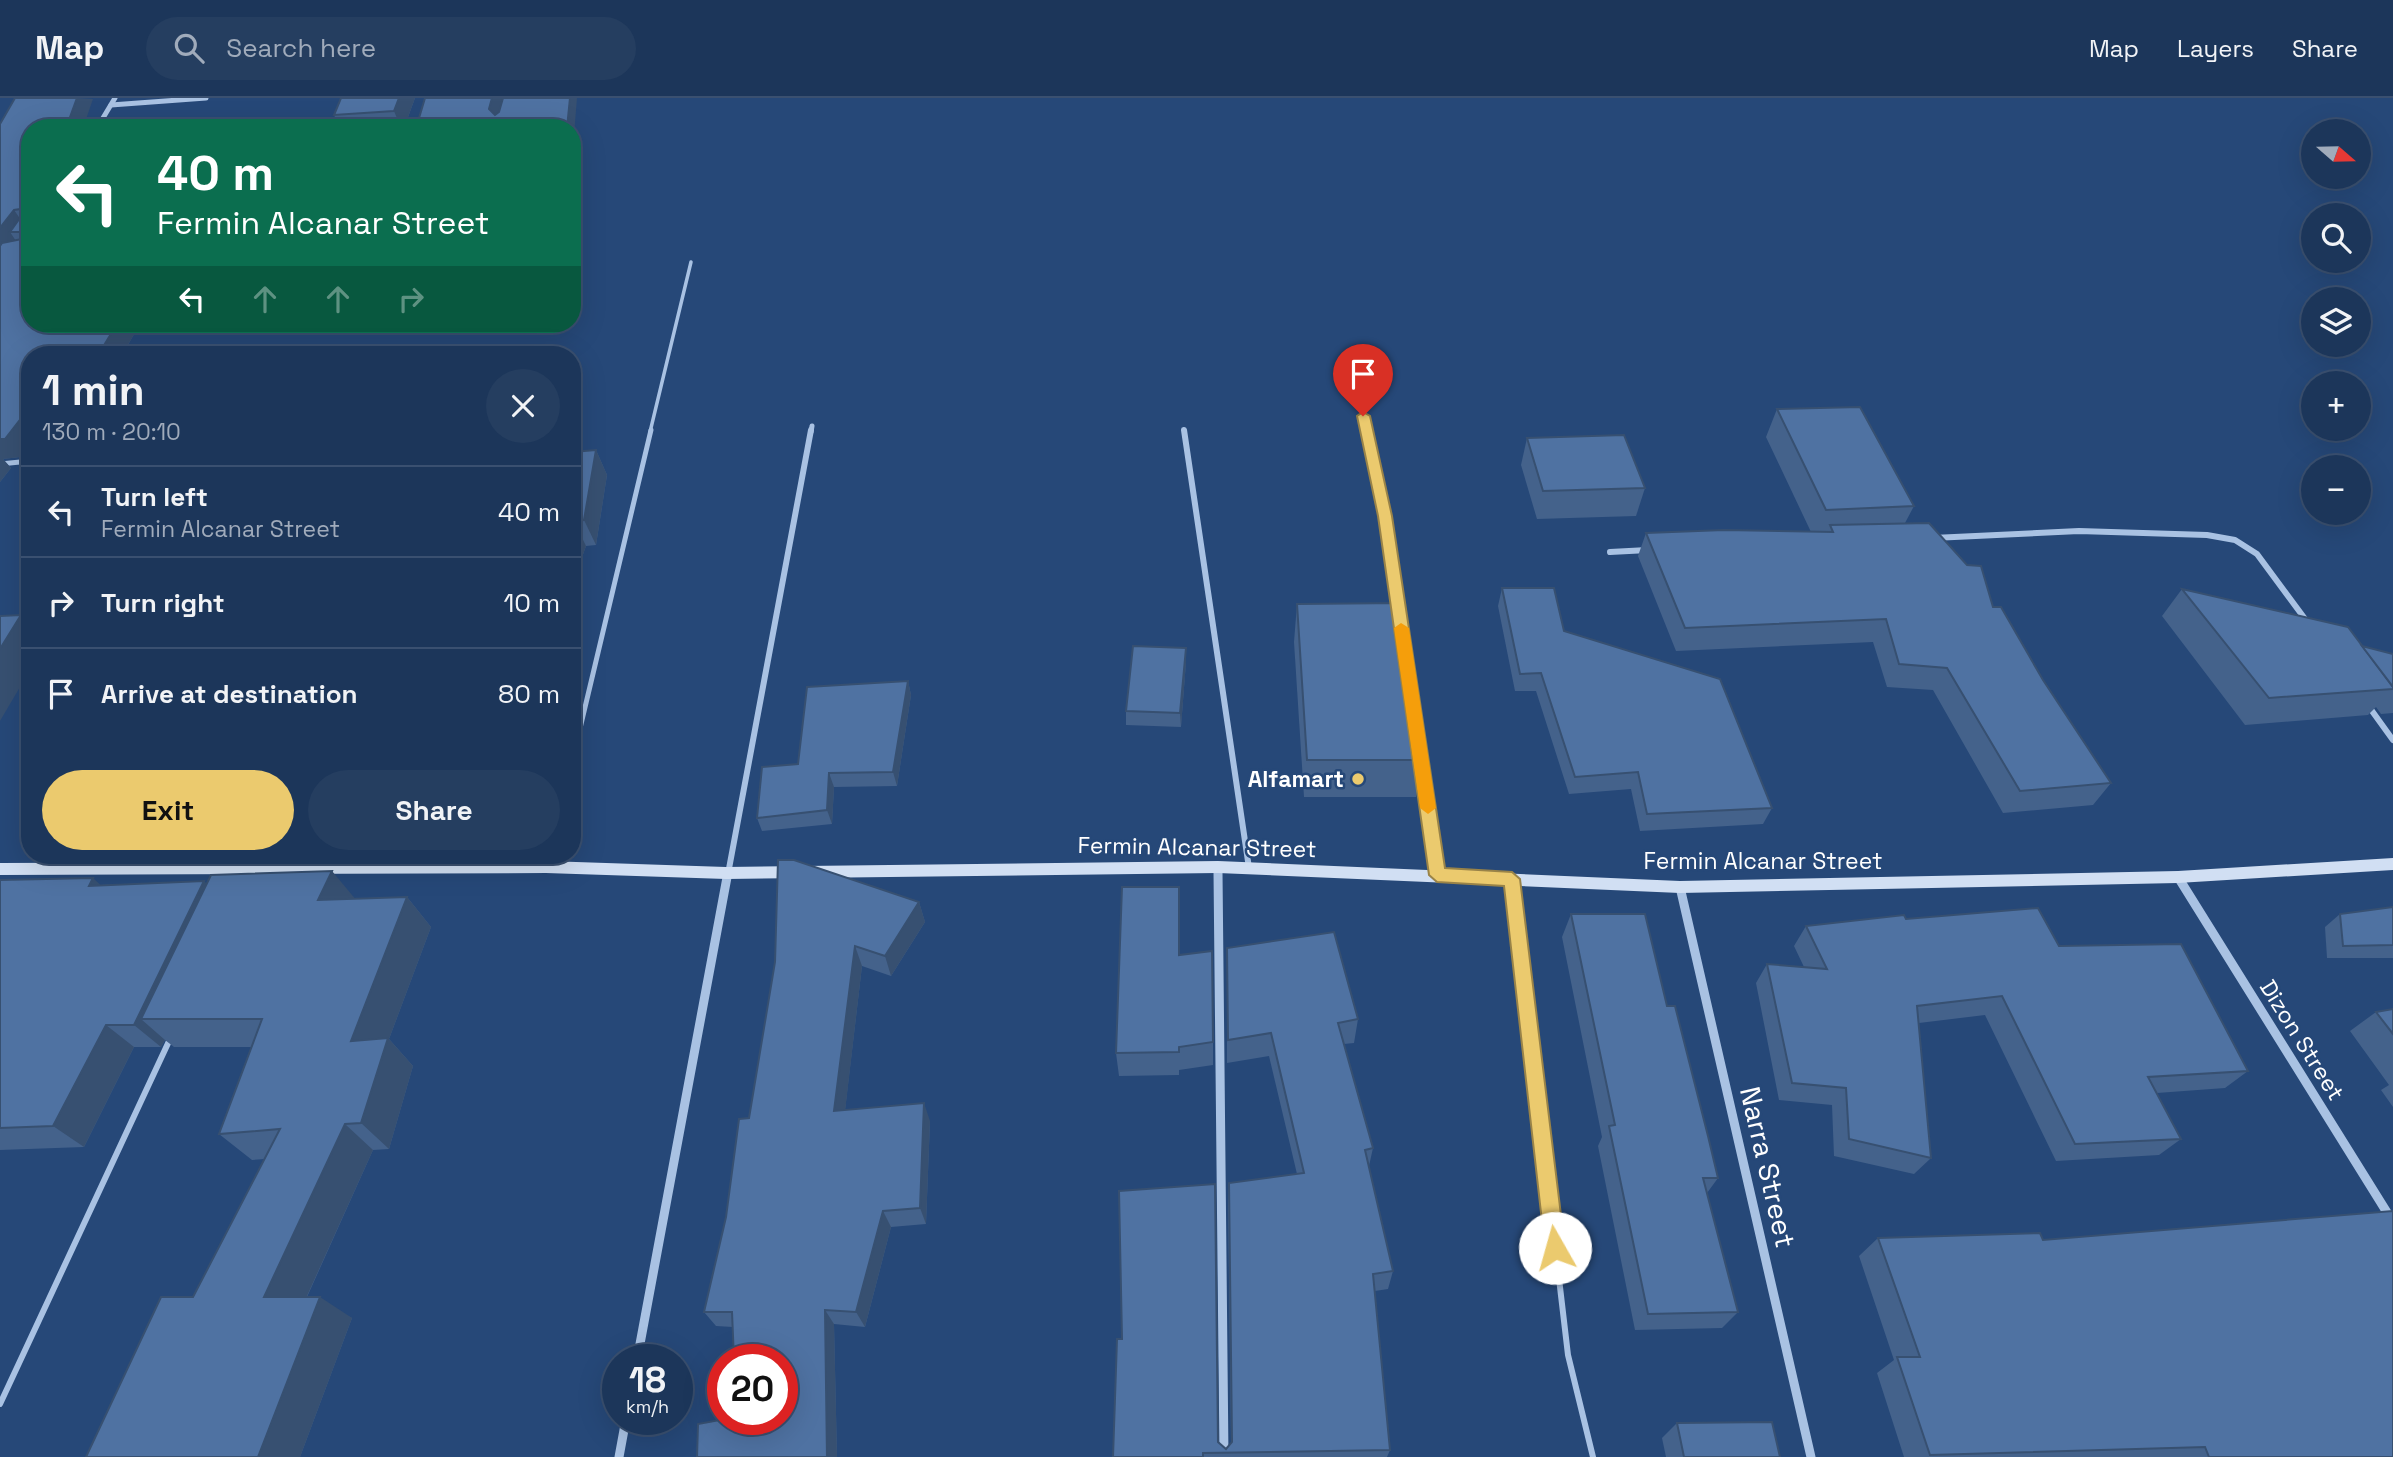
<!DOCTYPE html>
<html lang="en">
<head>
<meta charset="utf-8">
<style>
  :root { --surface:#1c365a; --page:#253e60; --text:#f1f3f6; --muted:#a0abbb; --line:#3a5070; --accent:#ebca6e }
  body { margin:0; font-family:"Space Grotesk",sans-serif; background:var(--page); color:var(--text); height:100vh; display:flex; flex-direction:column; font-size:26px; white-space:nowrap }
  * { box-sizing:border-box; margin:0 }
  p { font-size:23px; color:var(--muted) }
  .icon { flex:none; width:38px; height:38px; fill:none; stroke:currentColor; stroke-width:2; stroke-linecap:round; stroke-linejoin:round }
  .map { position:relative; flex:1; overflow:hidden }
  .side { position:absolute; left:21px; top:248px; width:560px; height:518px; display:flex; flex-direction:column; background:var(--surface); border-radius:28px; box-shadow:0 7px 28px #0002,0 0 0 2px var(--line) }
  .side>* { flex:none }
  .top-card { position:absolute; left:21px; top:21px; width:560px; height:214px; border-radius:28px; box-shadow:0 7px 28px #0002,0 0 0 2px var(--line); background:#0b6e4f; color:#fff; overflow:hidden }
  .needle { width:46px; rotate:110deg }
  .controls { position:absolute; left:2301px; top:21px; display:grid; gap:14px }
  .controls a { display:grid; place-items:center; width:70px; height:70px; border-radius:50%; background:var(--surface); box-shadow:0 7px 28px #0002,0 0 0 2px var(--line); font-size:35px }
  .speed { position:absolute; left:602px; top:1246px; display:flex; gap:14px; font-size:35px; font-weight:700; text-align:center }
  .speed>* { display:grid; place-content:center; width:91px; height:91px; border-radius:50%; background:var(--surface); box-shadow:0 7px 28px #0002,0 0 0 2px var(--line); line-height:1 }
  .speed small { font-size:18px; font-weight:400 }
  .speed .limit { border:10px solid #d22; background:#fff; color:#111 }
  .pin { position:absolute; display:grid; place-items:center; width:60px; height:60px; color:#fff; margin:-72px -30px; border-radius:50% 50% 50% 0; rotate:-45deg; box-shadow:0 0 7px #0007 }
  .pin .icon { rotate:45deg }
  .me { position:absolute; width:77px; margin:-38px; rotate:353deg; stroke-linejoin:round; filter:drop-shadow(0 0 5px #0008) }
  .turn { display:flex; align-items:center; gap:24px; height:147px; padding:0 21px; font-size:32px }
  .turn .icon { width:91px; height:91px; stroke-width:2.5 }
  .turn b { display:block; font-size:49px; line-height:60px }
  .lanes { display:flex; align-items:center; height:66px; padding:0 21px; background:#0003; justify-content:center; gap:35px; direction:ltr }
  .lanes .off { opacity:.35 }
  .round { display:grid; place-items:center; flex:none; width:74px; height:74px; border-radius:37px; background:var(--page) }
  .overview { display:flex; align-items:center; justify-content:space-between; height:119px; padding:0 21px }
  h1 { font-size:42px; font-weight:600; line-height:52px }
  .cta { display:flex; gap:14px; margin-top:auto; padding:14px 21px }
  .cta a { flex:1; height:80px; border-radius:42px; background:var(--accent); color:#111; font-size:28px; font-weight:600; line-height:80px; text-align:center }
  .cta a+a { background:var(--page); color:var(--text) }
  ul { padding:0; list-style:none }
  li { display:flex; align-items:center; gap:21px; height:91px; padding:0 21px; border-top:2px solid var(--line) }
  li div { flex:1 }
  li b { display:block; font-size:26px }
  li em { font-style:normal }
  header { display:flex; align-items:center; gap:42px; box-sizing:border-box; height:98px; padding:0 35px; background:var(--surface); border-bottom:2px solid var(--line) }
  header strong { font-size:33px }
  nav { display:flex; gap:38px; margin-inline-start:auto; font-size:24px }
  .search { width:490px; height:63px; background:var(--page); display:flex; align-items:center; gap:18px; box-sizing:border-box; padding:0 24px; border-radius:38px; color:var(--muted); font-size:26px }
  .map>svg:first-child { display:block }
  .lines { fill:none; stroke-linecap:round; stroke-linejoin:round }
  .service-far2 { stroke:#a9c2e3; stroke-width:3.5 }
  .service-far1 { stroke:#a9c2e3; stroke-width:5 }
  .service { stroke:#a9c2e3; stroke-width:6 }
  .minor-far2 { stroke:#a9c2e3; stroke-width:5 }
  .minor-far1 { stroke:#a9c2e3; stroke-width:6 }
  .minor { stroke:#a9c2e3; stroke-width:9 }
  .secondary { fill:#d1dff3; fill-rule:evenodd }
  .wall { fill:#44628b }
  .shaded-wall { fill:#375071 }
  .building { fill:#4f72a2; stroke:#375071; stroke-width:2 }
  .route { fill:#ebca6e; stroke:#998348; stroke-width:2 }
  .slow { fill:#f59e0b }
  .poi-dot { fill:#ebca6e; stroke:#264878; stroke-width:2.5 }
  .labels { text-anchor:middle; stroke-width:5; stroke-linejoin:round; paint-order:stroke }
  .poi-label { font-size:23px; font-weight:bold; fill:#fff; stroke:#264878; text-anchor:end }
  .street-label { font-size:23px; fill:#fff; stroke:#264878 }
  .near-street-label { font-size:28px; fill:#fff; stroke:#264878 }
</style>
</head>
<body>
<header>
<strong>Map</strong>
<div class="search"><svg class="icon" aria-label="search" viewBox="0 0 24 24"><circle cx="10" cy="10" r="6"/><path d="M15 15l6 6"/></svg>Search here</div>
<nav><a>Map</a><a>Layers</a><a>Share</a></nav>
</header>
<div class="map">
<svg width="2393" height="1359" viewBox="0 0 2393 1359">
  <rect width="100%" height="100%" fill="#264878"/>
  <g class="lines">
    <polyline class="service-far2" points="650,334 691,164"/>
    <g class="service-far1">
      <polyline points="0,366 30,363"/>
      <polyline points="572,664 651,332"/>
    </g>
    <g class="service">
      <polyline points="1512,781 1568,1257 1593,1359"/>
      <polyline points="0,1306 170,941"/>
    </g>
    <g class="minor-far2">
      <polyline points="111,7 206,0"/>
      <polyline points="97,30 115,0"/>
      <polyline points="1363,318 1367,334"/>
      <polyline points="811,334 812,328"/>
    </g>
    <g class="minor-far1">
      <polyline points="1184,332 1249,770"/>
      <polyline points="1366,332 1385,418 1399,513"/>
      <polyline points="1933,440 2079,433 2207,437 2235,442 2257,456 2308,525"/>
      <polyline points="1610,454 1648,452"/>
      <polyline points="2367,606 2393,642"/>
      <polyline points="1421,663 1437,776"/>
      <polyline points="1218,769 1218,776"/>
      <polyline points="728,776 811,332"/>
    </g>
    <g class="minor">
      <polyline points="1218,774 1224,1359"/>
      <polyline points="1437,774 1437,777"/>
      <polyline points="2178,779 2393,1124"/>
      <polyline points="1680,789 1811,1359"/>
      <polyline points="637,1262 728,774"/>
      <polyline points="619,1359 626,1321"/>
    </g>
    <polygon class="secondary" points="2393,760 2393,772 2178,785 1680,795 1218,775 726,781 546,775 0,777 0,765 546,763 726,769 1218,763 1680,783 2178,773"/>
  </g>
  <g class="wall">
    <polygon points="341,0 415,0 404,30 340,30 334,17"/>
    <polygon points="93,1 30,30 30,226 140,226 122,257 30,257 20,359 3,361 11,370 0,384 0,26"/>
    <polygon points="1777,311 1914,408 1905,425 1993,509 2111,685 2093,707 2003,715 1933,592 1887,589 1873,544 1676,553 1638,458 1646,435 1811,434 1766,339"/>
    <polygon points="1527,340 1645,390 1636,418 1537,421 1521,367"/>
    <polygon points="596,352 607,377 596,447 586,448 572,487 572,354"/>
    <polygon points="1502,490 1564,533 1772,710 1763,726 1640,733 1631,691 1569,696 1536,593 1515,593 1498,508"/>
    <polygon points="2182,491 2362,548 2393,556 2393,615 2381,616 2376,609 2368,617 2245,627 2162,518"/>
    <polygon points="1297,506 1423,662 1416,699 1304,699 1294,544"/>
    <polygon points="1186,550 1186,564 1181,629 1126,627 1126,613"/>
    <polygon points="908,583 911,597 897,688 834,689 832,726 762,733 757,720 798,666"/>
    <polygon points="0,782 100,787 204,783 206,786 355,801 407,799 431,829 389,941 413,968 389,1051 373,1052 307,1199 352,1220 300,1359 86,1359 193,1199 265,1061 252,1062 219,1036 252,949 174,949 165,942 161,949 134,949 84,1049 0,1052"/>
    <polygon points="919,804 925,824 891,878 862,868 845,1012 930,1023 926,1126 891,1129 865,1229 834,1226 837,1359 697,1359 782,1321 733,1229 716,1228 704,1214 749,1020 775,864"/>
    <polygon points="2393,809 2393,860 2327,860 2325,829 2340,816"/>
    <polygon points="1571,816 1667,908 1718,1080 1707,1095 1738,1214 1722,1230 1635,1232 1598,1048 1602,1039 1562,839"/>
    <polygon points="1906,821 2059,848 2248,973 2225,990 2157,995 2181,1041 2159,1057 2056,1063 1985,917 1919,925 1931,1060 1914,1076 1834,1058 1832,1007 1779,1002 1756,885 1767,866 1804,869 1794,848 1806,828"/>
    <polygon points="1227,850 1358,921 1354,945 1344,946 1373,1050 1369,1068 1393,1173 1388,1191 1375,1193 1390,1352 1387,1359 1113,1359 1218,1344 1226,1351 1231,1346 1228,1106 1229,1085 1297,1076 1269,958 1227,965"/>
    <polygon points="2393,911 2393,1009 2381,992 2389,987 2350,933 2376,914"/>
    <polygon points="1213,944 1213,967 1179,972 1179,977 1119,978 1116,955"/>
    <polygon points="1878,1140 2043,1142 2393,1359 1904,1359 1877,1275 1894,1262 1859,1158"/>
    <polygon points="1677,1325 1780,1359 1666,1359 1662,1340"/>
  </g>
  <g class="shaded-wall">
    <polygon points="77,0 93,1 83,30 66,30"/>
    <polygon points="399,0 415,0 404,30 401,30 394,13"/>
    <polygon points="492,0 503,0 496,29 489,11"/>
    <polygon points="570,0 577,0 572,62 572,30 567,30"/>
    <polygon points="14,112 26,129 20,134 10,134 16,143 0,165 0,130"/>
    <polygon points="117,226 140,226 122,257 100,257 103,249"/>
    <polygon points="26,314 30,314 30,346 20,359 3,361 11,370 0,384 0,341"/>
    <polygon points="596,352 607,377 596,447 584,422"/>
    <polygon points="574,423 586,448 572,487 572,428"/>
    <polygon points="21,517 30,526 30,572 0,623 0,551"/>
    <polygon points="1186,550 1186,564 1181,629 1180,615"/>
    <polygon points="908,583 911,597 897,688 893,674"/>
    <polygon points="829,675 834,689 832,726 827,712"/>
    <polygon points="332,773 357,803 318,802"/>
    <polygon points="93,780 119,804 89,788"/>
    <polygon points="204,783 228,807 141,921 165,942 161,949 134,927"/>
    <polygon points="407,799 431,829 389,941 413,968 389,1051 361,1025 351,943"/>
    <polygon points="919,804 925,824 891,878 885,858"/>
    <polygon points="855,848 862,868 843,1031 834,1013"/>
    <polygon points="106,927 134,949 84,1049 53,1028"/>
    <polygon points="924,1005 930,1023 926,1126 920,1110"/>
    <polygon points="345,1026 373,1052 297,1220 264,1199"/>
    <polygon points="883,1113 891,1129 865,1229 856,1214"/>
    <polygon points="320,1199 352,1220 300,1359 258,1359"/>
    <polygon points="825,1212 834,1226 837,1359 827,1359"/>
  </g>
  <g class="building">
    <polygon points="15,0 77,0 66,30 30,30 30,226 117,226 103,249 100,257 30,257 30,314 26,314 5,341 0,341 0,148 2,145 22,141 20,134 10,134 22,117 21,111 14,112 0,130 0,26"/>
    <polygon points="341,0 399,0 394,13 334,17"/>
    <polygon points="425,0 492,0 489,11 495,17 499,14 503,0 570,0 567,30 416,30"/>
    <polygon points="1860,309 1914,408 1826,412 1777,311"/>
    <polygon points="1624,337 1645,390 1543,393 1527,340"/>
    <polygon points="596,352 584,422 574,423 572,428 572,354"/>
    <polygon points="1929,425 1967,467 1981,468 1993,509 2001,509 2043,582 2111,685 2020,693 1947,570 1899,566 1886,521 1685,530 1646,435 1724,432 1833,434 1830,427"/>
    <polygon points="1502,490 1554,490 1564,533 1720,581 1772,710 1647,716 1638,674 1575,679 1541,575 1520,576"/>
    <polygon points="2182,491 2348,529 2393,589 2393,591 2269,600"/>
    <polygon points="1403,505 1423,662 1307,662 1297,506"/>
    <polygon points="21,517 0,551 0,518"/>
    <polygon points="1133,548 1186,550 1180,615 1126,613"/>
    <polygon points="2362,548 2393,556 2393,589"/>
    <polygon points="908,583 893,674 829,675 827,712 757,720 762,669 798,666 807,589"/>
    <polygon points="778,762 794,762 919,804 885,858 855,848 834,1013 924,1005 920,1110 883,1113 856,1214 825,1212 827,1359 697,1359 698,1326 725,1321 782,1321 782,1262 734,1262 732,1214 704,1214 726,1119 739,1021 749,1020 775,864"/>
    <polygon points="332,773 318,802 407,799 351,943 388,940 361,1025 345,1026 264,1199 320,1199 258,1359 86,1359 161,1199 193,1199 280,1031 219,1036 262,921 141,921 211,777"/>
    <polygon points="93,780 89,788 204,783 134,927 106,927 53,1028 0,1030 0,782"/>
    <polygon points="1122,789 1179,789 1179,857 1212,853 1213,944 1179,949 1179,954 1116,955"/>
    <polygon points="2393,809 2393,847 2343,848 2340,816"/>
    <polygon points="2038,810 2059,848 2181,846 2248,973 2148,979 2181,1041 2075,1046 2002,898 1917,908 1931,1060 1849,1041 1846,990 1792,985 1767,866 1827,871 1806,828 1904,817 1906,821"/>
    <polygon points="1571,816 1645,816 1667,908 1675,908 1708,1038 1718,1080 1703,1080 1738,1214 1648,1216 1609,1028 1615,1027"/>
    <polygon points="1334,834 1358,921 1338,925 1373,1050 1365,1052 1393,1173 1373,1176 1390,1352 1203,1355 1203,1359 1113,1359 1117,1241 1122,1241 1119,1093 1215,1086 1218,1344 1226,1351 1232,1344 1229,1085 1304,1075 1271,935 1228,942 1227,850"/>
    <polygon points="2393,911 2393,936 2376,914"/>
    <polygon points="2393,1113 2393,1359 2209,1359 2205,1349 1930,1357 1897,1259 1920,1259 1878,1140 2040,1135 2043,1142"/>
    <polygon points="1772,1324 1780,1359 1684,1359 1677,1325"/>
  </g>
  <polygon class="route" points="1363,314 1370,318 1392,418 1445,770 1512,774 1520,781 1565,1150 1562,1157 1555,1160 1548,1157 1545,1150 1504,788 1437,784 1429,777 1378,418 1357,318"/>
  <polygon class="slow" points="1401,525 1409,530 1436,710 1428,716 1420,710 1394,530"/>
  <circle class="poi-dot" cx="1358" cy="681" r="7"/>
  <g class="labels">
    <g class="poi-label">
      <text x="1344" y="689">Alfamart</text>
    </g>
    <g class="street-label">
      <text transform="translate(1197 749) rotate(1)" y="8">Fermin Alcanar Street</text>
      <text x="1763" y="771">Fermin Alcanar Street</text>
      <text transform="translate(2302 942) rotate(58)" y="8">Dizon Street</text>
    </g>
    <g class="near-street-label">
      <text transform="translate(1768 1069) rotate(77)" y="10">Narra Street</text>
    </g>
  </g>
</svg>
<div class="controls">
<a><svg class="needle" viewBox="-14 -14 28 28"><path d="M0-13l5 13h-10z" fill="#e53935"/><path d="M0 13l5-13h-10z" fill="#a0abbb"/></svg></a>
<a><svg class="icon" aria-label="search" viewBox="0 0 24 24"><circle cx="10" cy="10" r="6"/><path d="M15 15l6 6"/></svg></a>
<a><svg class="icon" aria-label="layers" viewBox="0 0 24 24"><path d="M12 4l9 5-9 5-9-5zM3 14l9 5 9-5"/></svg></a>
<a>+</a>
<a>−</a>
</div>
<div class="speed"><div>18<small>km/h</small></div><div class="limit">20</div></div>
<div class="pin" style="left:1363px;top:318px;background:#d93025"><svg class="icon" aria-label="arrive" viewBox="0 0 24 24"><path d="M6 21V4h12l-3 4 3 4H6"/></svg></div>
<svg class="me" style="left:1555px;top:1150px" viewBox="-20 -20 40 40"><circle r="19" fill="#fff"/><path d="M0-13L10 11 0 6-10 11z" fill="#ebca6e"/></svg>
<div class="top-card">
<div class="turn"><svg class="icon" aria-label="left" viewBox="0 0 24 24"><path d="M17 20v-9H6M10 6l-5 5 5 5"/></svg><div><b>40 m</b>Fermin Alcanar Street</div></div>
<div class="lanes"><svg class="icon" aria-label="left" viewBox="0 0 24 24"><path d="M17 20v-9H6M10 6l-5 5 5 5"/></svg><svg class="icon off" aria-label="ahead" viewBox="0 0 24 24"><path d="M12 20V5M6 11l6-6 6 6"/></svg><svg class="icon off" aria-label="ahead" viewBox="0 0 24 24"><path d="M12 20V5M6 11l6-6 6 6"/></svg><svg class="icon off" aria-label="right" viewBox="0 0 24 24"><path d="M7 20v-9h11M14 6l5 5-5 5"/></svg></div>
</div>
<section class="side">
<div class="overview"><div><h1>1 min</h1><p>130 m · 20:10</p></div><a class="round"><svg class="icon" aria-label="close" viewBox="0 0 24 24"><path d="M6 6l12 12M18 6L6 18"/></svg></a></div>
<ul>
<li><svg class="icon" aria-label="left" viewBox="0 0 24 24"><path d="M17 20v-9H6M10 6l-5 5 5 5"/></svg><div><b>Turn left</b><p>Fermin Alcanar Street</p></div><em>40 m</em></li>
<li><svg class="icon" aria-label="right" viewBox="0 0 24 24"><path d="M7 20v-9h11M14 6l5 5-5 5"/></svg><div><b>Turn right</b></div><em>10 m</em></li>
<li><svg class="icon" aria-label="arrive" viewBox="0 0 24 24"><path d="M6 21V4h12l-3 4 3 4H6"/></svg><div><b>Arrive at destination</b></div><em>80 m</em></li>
</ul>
<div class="cta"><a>Exit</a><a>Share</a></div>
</section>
</div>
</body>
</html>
